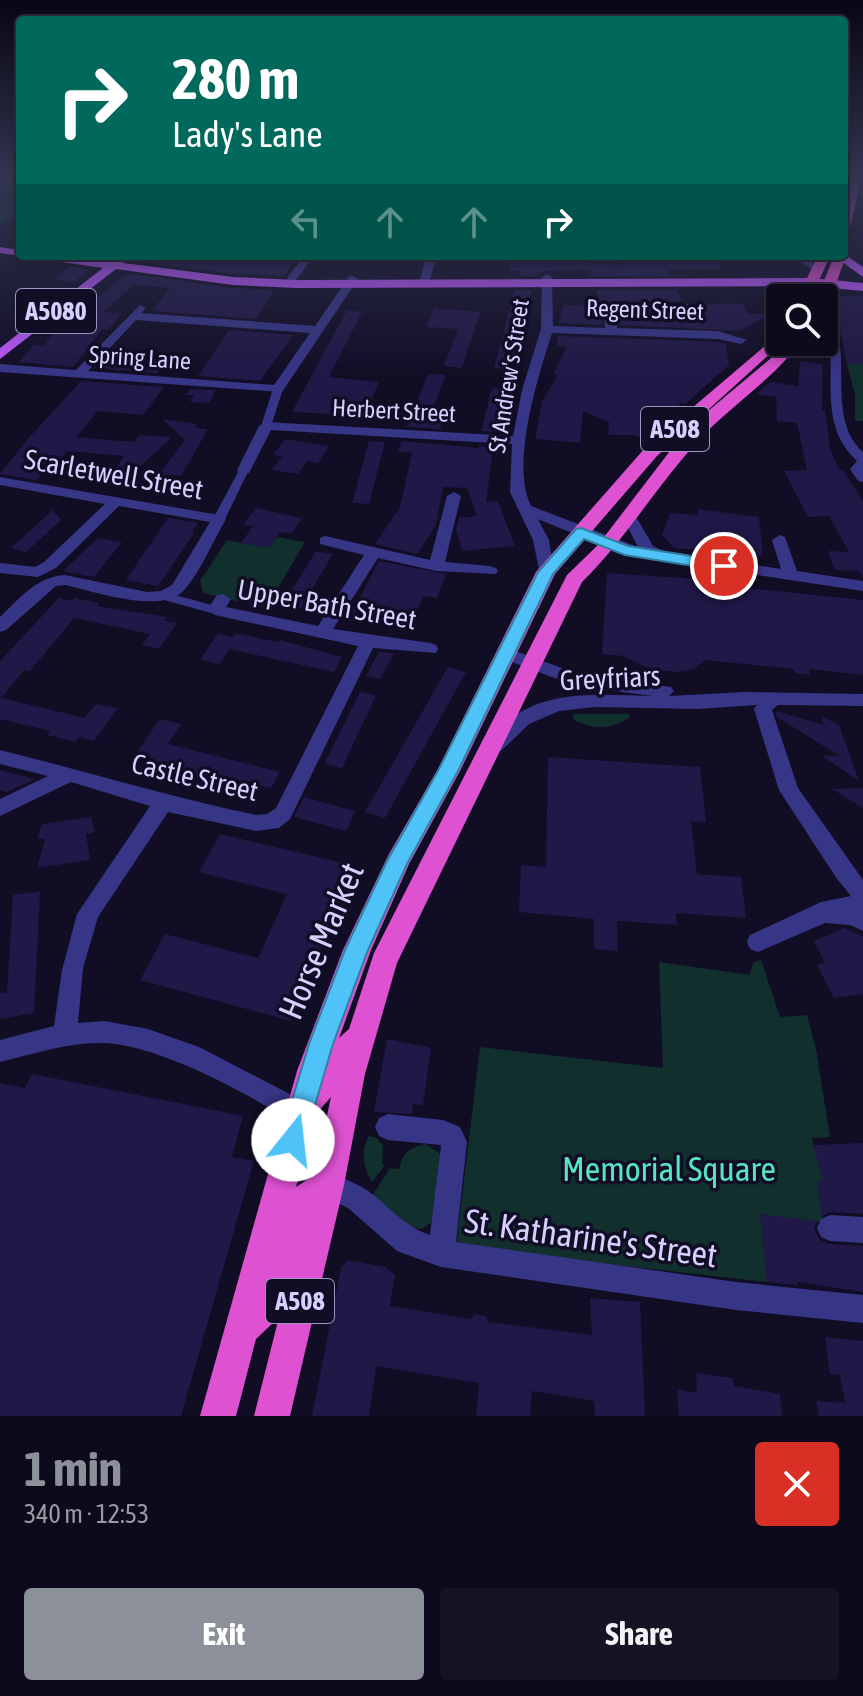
<!DOCTYPE html>
<html lang="en">
<head>
<meta charset="utf-8">
<style>
  :root { --surface:#0d0a1c; --page:#161325; --text:#f1f3f6; --muted:#9a9aa3; --line:#2d2b3b; --accent:#8c9099 }
  body { margin:0; font-family:"Asap Condensed",sans-serif; background:var(--page); color:var(--text); height:100vh; display:flex; flex-direction:column; font-size:30px; white-space:nowrap }
  * { box-sizing:border-box; margin:0 }
  p { font-size:26px; color:var(--muted) }
  .icon { flex:none; width:44px; height:44px; fill:none; stroke:currentColor; stroke-width:2; stroke-linecap:round; stroke-linejoin:round }
  .map { position:relative; height:1416px; overflow:hidden }
  .sheet { display:flex; flex-direction:column; background:var(--surface); flex:1 }
  .sheet>* { flex:none }
  .hud { position:absolute; left:16px; top:16px; width:832px; height:244px; border-radius:8px; box-shadow:0 4px 12px #0003,0 0 0 2px var(--line); background:#00695c; color:#fff; overflow:hidden }
  .fabs { position:absolute; left:766px; top:284px; display:grid; gap:16px }
  .fabs a { display:grid; place-items:center; width:72px; height:72px; border-radius:8px; background:var(--surface); box-shadow:0 4px 12px #0003,0 0 0 2px var(--line); font-size:40px }
  .pin { position:absolute; display:grid; place-items:center; width:68px; height:68px; color:#fff; margin:-34px; border:4px solid #fff; border-radius:50%; box-shadow:0 2px 8px #0007 }
  .me { position:absolute; width:88px; margin:-44px; rotate:16deg; stroke-linejoin:round; filter:drop-shadow(0 0 6px #0008) }
  .turn { display:flex; align-items:center; gap:28px; height:168px; padding:0 24px; font-size:36px }
  .turn .icon { width:104px; height:104px; stroke-width:2.5 }
  .turn b { display:block; font-size:56px; line-height:68px }
  .lanes { display:flex; align-items:center; height:76px; padding:0 24px; background:#0003; justify-content:center; gap:40px; direction:ltr }
  .lanes .off { opacity:.35 }
  .round { display:grid; place-items:center; flex:none; width:84px; height:84px; border-radius:8px; background:var(--page) }
  .summary { display:flex; align-items:center; justify-content:space-between; height:136px; padding:0 24px }
  h1 { font-size:48px; font-weight:700; line-height:60px; color:var(--accent) }
  .action { display:flex; gap:16px; margin-top:auto; padding:16px 24px }
  .action a { flex:1; height:92px; border-radius:8px; background:var(--accent); color:#fff; font-size:32px; font-weight:700; line-height:92px; text-align:center }
  .action a+a { background:var(--page); color:var(--text) }
  .map>svg:first-child { display:block }
  .green { fill:#102f2d }
  .building { fill:#201847 }
  .lines { fill:none; stroke-linecap:round; stroke-linejoin:round }
  .pedestrian { fill:#373586; fill-rule:evenodd }
  .minor { fill:#373586; fill-rule:evenodd }
  .primary { fill:#bd58ff; fill-rule:evenodd }
  .trunk { fill:#de52d2; fill-rule:evenodd }
  .route { fill:#4fc3f7; stroke:#337fa1; stroke-width:2 }
  .labels { text-anchor:middle; stroke-width:7; stroke-linejoin:round; paint-order:stroke }
  .far-street-label { font-size:24px; fill:#d5d1ff; stroke:#110d25 }
  .shield { fill:#110d25; stroke:#9a96be; stroke-width:2 }
  .shield-label { font-size:26px; font-weight:bold; fill:#d5d1ff }
  .street-label { font-size:28px; fill:#d5d1ff; stroke:#110d25 }
  .near-street-label { font-size:34px; fill:#d5d1ff; stroke:#110d25 }
  .near-park-label { font-size:34px; fill:#56e6bf; stroke:#110d25 }
</style>
</head>
<body>
<div class="map">
<svg width="863" height="1416" viewBox="0 0 863 1416">
  <rect width="100%" height="100%" fill="#110d25"/>
  <g class="green">
    <polygon points="0,178 20,178 20,216 0,224"/>
    <polygon points="847,364 863,364 863,421 855,421 855,395"/>
    <polygon points="277,537 305,542 266,608 203,593 200,581 227,540 269,548"/>
    <path d="M573,714h56l1,3c-20,13 -35,13 -56,3z"/>
    <polygon points="761,960 780,1017 807,1015 816,1049 830,1137 812,1138 823,1181 817,1183 823,1222 761,1215 767,1282 456,1247 480,1047 663,1068 659,962 750,975 753,963"/>
    <path d="M369,1136l8,2 6,8 -1,18 3,1 -13,17c-8,-13 -12,-32 -3,-46z"/>
    <path d="M426,1144l17,12 -8,64 -13,9 -11,-2 -39,-31 18,-28 9,1c4,-16 10,-22 27,-25z"/>
  </g>
  <g class="building">
    <polygon points="156,256 205,256 252,261 275,261 278,256 298,257 284,276 233,274 149,263"/>
    <polygon points="507,256 557,256 593,264 623,265 617,256 720,256 721,269 667,270 670,276 591,276 589,270 545,271 536,273 535,276 519,276 520,271 510,271"/>
    <polygon points="71,266 89,269 74,282 55,279"/>
    <polygon points="131,274 233,288 274,290 257,319 152,311 170,288 134,285 103,312 122,313 108,330 102,329 73,367 19,362 34,345 44,345 92,291 96,298 121,278"/>
    <polygon points="515,290 532,290 510,369 494,368"/>
    <polygon points="596,290 677,290 682,301 610,303 601,309 602,325 559,323 563,305 602,307"/>
    <polygon points="837,296 863,296 863,364 847,364 839,324"/>
    <polygon points="727,303 743,304 747,314 770,314 740,331 620,325 619,315 688,312 689,315 707,305"/>
    <polygon points="434,308 480,312 462,368 444,366 458,329 426,327"/>
    <polygon points="347,310 362,312 329,377 379,382 364,416 292,412"/>
    <polygon points="229,330 293,335 260,381 198,376"/>
    <polygon points="558,336 718,342 726,344 729,365 685,404 681,403 669,412 646,439 633,435 608,435 609,422 583,411 580,443 535,439 542,401 558,375 553,374 567,347 557,346"/>
    <polygon points="105,357 110,358 166,361 157,373 94,368"/>
    <polygon points="800,361 823,364 822,410 825,410 830,448 839,470 843,470 863,501 863,578 859,571 835,570 828,551 849,552 829,516 808,517 784,471 807,470 797,423 777,421 776,397 756,394 770,382 798,386"/>
    <polygon points="428,374 446,375 434,406 447,408 440,429 407,427"/>
    <polygon points="81,381 164,387 143,415 98,411 76,437 134,442 139,435 172,437 136,470 116,468 124,456 67,451 59,462 51,461 37,480 0,474 26,441"/>
    <polygon points="492,388 508,389 496,432 481,431"/>
    <polygon points="190,389 216,390 209,403 190,402 194,395 186,395"/>
    <polygon points="162,419 197,424 195,428 208,429 181,476 159,474 185,440"/>
    <polygon points="285,439 329,446 318,463 307,461 298,474 272,470 282,456 273,455"/>
    <polygon points="369,441 385,442 369,504 352,503"/>
    <polygon points="402,441 479,448 479,445 493,449 486,502 498,501 515,546 462,551 456,530 459,518 477,516 467,488 443,487 436,525 417,554 375,544 400,507 412,453 397,452"/>
    <polygon points="256,508 302,518 291,534 280,532 269,548 241,543 253,526 243,525"/>
    <polygon points="698,509 759,517 763,556 675,548 662,535 670,513 698,515"/>
    <polygon points="53,510 61,520 26,552 11,548"/>
    <polygon points="168,518 198,523 192,532 194,533 158,586 126,580"/>
    <polygon points="98,538 122,542 94,577 63,571"/>
    <polygon points="316,551 333,554 300,609 283,605"/>
    <polygon points="379,561 446,574 437,598 423,596 410,629 355,620 357,615 351,614"/>
    <polygon points="607,573 697,579 709,581 710,584 863,600 863,675 809,669 810,675 796,673 793,669 704,660 695,669 677,672 650,669 623,656 602,654"/>
    <polygon points="59,598 72,601 75,598 99,603 97,606 167,617 165,621 177,623 159,649 142,645 150,634 74,618 30,671 24,670 1,698 85,718 96,704 118,708 94,741 79,737 76,742 47,735 51,731 0,719 0,661"/>
    <polygon points="218,633 232,637 235,633 278,642 280,640 342,657 334,672 229,649 220,664 200,660"/>
    <polygon points="379,652 394,653 380,679 366,676"/>
    <polygon points="448,667 466,672 385,818 365,812"/>
    <polygon points="360,692 376,695 342,768 324,764"/>
    <polygon points="776,711 824,725 821,716 839,725 859,781 822,756 840,756 777,717"/>
    <polygon points="160,719 181,724 168,744 280,772 271,788 251,783 249,788 147,762 151,756 137,752"/>
    <polygon points="548,757 700,767 706,822 691,821 697,874 741,877 746,918 676,913 677,925 617,921 618,951 594,949 594,919 519,912 521,865 546,867"/>
    <polygon points="0,770 35,779 7,792 0,790"/>
    <polygon points="863,788 863,808 832,789"/>
    <polygon points="304,797 355,811 346,831 294,817"/>
    <polygon points="91,817 95,832 86,834 90,860 37,868 45,839 37,839 42,824"/>
    <polygon points="220,834 355,866 291,1021 140,980 165,934 258,958 287,894 199,872"/>
    <polygon points="40,891 34,1013 0,1019 0,993 7,992 13,895"/>
    <polygon points="844,928 863,936 863,994 834,998 817,965 825,963 814,941"/>
    <polygon points="387,1039 431,1048 423,1105 413,1104 412,1114 374,1112"/>
    <polygon points="32,1074 243,1116 232,1157 254,1161 181,1416 0,1416 0,1083 25,1088"/>
    <polygon points="863,1143 863,1214 830,1212 822,1216 817,1182 823,1181 813,1145"/>
    <polygon points="760,1214 817,1221 814,1229 820,1240 830,1244 863,1246 863,1292 798,1282 797,1285 767,1282"/>
    <polygon points="348,1260 385,1267 395,1275 390,1306 470,1319 475,1314 486,1316 488,1322 592,1335 590,1298 640,1302 645,1416 595,1416 594,1401 532,1391 530,1416 476,1416 479,1383 376,1366 369,1416 312,1416 341,1268"/>
    <polygon points="825,1337 863,1341 863,1416 819,1416 816,1401 845,1403 840,1375 830,1374"/>
    <polygon points="696,1373 733,1378 734,1386 780,1394 782,1416 679,1416 677,1389 697,1393"/>
  </g>
  <g class="lines">
    <g class="pedestrian">
      <polygon points="278,386 283,389 271,426 266,429 262,428 261,426 273,389"/>
      <polygon points="244,467 249,470 225,519 223,521 215,521 213,519 239,470"/>
      <polygon points="164,592 219,607 221,610 215,614 160,599 158,596 160,593"/>
    </g>
    <g class="minor">
      <polygon points="304,256 314,256 296,280 288,280 287,278"/>
      <polygon points="427,256 437,256 428,285 423,288 418,285"/>
      <polygon points="790,256 803,256 822,268 813,270"/>
      <path d="M547,274l5,3 1,49 52,2 -1,-19 6,-3 81,-2 4,1v4l-79,3 1,16 101,3 29,9 -6,4 -23,-5 -166,-6c-14,44 -42,131 -21,173l107,41 -16,-31 2,-3h10l19,33 11,5 117,18 -9,-29 8,-5 5,2 12,34 66,10v10l-238,-36 -87,-36 11,21 5,32 -2,3h-12l-7,-35 -23,-48 2,-48 -241,-14 -22,43h-10l-2,-3 22,-44 7,-4 247,14 9,-46 19,-61 1,-52z"/>
      <path d="M353,276l5,3 -76,113 -282,-20v-8l76,6 64,-65 6,3 -5,5 174,13 34,-49zM136,320l174,13 -36,52 -186,-14z"/>
      <path d="M824,308l4,1c28,41 -4,108 35,143v30l-5,-1 -8,-12 7,-8c-35,-32 -24,-75 -27,-117 -1,-13 -6,-24 -6,-36z"/>
      <path d="M0,477l219,38 7,4c-13,22 -24,50 -41,70 -22,27 -91,2 -120,-4l-9,1 -50,44 -6,2v-15c20,-19 36,-40 65,-42l82,17 14,-1 11,-6 38,-63 -91,-16 -63,62 -18,9 -38,-4v-10l35,4 9,-5 61,-58 -105,-19z"/>
      <path d="M454,492l7,4 -16,66 45,4 6,2 2,3 -2,3 -60,-3 -58,-13 -45,71 97,14 6,2 2,4 -2,4 -63,-5 -83,171 -11,9 -23,3 -88,-19 -70,105 -15,51 -5,55 26,-2 44,8 51,18 110,57 18,15 20,31 -4,9 -9,4c-18,-8 -27,-31 -44,-42 -46,-30 -132,-76 -187,-78 -35,-1 -70,11 -103,19v-22l54,-14 8,-56 15,-56 73,-108 -79,-24 -71,34v-17l48,-23 -48,-12v-14c86,21 169,47 256,65l11,-1 9,-6 82,-162 -143,-31 -8,-5 10,-15 6,-1 8,5 -5,8 92,19 46,-71 -44,-11v-6l5,-2 105,24 17,-64z"/>
      <path d="M507,648l71,26 93,13 3,4 -5,5 75,-4 119,2v12l-85,-1 -6,5 26,78 65,92v51l-13,-6 -25,-2 -67,29 -8,-3 -3,-7 3,-7 71,-33 30,-6 -14,-17 -58,-89 -25,-81 3,-4 -59,4 -103,-2 -36,4 -30,13 -28,27h-14l-2,-5 2,-5c9,-8 18,-19 29,-26 38,-26 92,-20 137,-19l-77,-10 -75,-28 -3,-4z"/>
      <path d="M388,1114l55,6 17,7 7,15 -11,100 280,40 127,13v28l-127,-13 -295,-43 -44,-16 -49,-43 -29,-14 -4,-9 4,-9 9,-4c13,5 28,11 40,19 21,15 37,36 62,44l11,-90 -53,-5 -9,-4 -4,-9 4,-9z"/>
      <polygon points="830,1215 863,1217 863,1243 830,1241 821,1237 817,1228 821,1219"/>
    </g>
    <g class="primary">
      <polygon points="0,247 20,250 22,256 0,253"/>
      <polygon points="844,254 863,267 863,277 834,256"/>
      <polygon points="35,256 111,262 119,258 123,259 123,263 233,277 296,280 811,278 863,283 863,291 811,286 296,288 233,285 116,269 0,359 0,348 103,268 41,259"/>
    </g>
    <g class="trunk">
      <polygon points="850,178 861,178 850,228 844,232 844,204"/>
      <polygon points="844,253 846,256 831,298 824,302 824,298 817,298 834,256 844,256"/>
      <polygon points="818,256 830,256 811,298 797,298"/>
      <path d="M780,333v9h3l-126,114 -102,118 -95,197 -51,93 -38,86 -32,88 10,-9 25,-76 193,-378 31,-30 72,-94 38,-40 68,-57 9,-12h15c-27,38 -69,63 -101,98 -42,45 -73,99 -117,142l-185,381 -32,111 -21,111 -54,231h-36l28,-111 -7,16 -19,18 -20,77h-36l97,-345 46,-121 46,-96 49,-85 98,-197 109,-124zM331,1097l-17,78 -18,12 20,-73z"/>
    </g>
  </g>
  <linearGradient id="sky" x2="0" y2="1"><stop stop-color="#090714"/><stop offset="0.47" stop-color="#323551"/><stop offset="1" stop-color="#323551" stop-opacity="0"/></linearGradient>
  <rect width="863" height="377" fill="url(#sky)"/>
  <polygon class="route" points="581,528 628,546 724,561 732,566 724,571 625,555 584,539 553,574 458,771 407,864 368,950 333,1044 302,1149 293,1153 284,1149 280,1140 309,1044 345,950 387,861 439,769 538,572 576,529"/>
  <g class="labels">
    <g class="far-street-label">
      <text transform="translate(645 310) rotate(2)" y="8">Regent Street</text>
      <text transform="translate(140 358) rotate(4)" y="8">Spring Lane</text>
      <text transform="translate(509 376) rotate(-81)" y="8">St Andrew's Street</text>
      <text transform="translate(394 411) rotate(3)" y="8">Herbert Street</text>
    </g>
    <g class="shield">
      <rect x="16" y="289" width="80" height="44" rx="6"/>
      <rect x="641" y="407" width="68" height="44" rx="6"/>
      <rect x="266" y="1279" width="68" height="44" rx="6"/>
    </g>
    <g class="shield-label">
      <text x="56" y="320">A5080</text>
      <text x="675" y="438">A508</text>
      <text x="300" y="1310">A508</text>
    </g>
    <g class="street-label">
      <text transform="translate(114 474) rotate(10)" y="10">Scarletwell Street</text>
      <text transform="translate(327 604) rotate(10)" y="10">Upper Bath Street</text>
      <text transform="translate(610 678) rotate(-3)" y="10">Greyfriars</text>
      <text transform="translate(195 777) rotate(13)" y="10">Castle Street</text>
    </g>
    <g class="near-street-label">
      <text transform="translate(321 941) rotate(-67)" y="12">Horse Market</text>
      <text transform="translate(591 1238) rotate(8)" y="12">St. Katharine's Street</text>
    </g>
    <g class="near-park-label">
      <text x="669" y="1181">Memorial Square</text>
    </g>
  </g>
</svg>
<div class="fabs">
<a><svg class="icon" aria-label="search" viewBox="0 0 24 24"><circle cx="10" cy="10" r="6"/><path d="M15 15l6 6"/></svg></a>
</div>
<div class="pin" style="left:724px;top:566px;background:#d93025"><svg class="icon" aria-label="arrive" viewBox="0 0 24 24"><path d="M6 21V4h12l-3 4 3 4H6"/></svg></div>
<svg class="me" style="left:293px;top:1140px" viewBox="-20 -20 40 40"><circle r="19" fill="#fff"/><path d="M0-13L10 11 0 6-10 11z" fill="#4fc3f7"/></svg>
<div class="hud">
<div class="turn"><svg class="icon" aria-label="right" viewBox="0 0 24 24"><path d="M7 20v-9h11M14 6l5 5-5 5"/></svg><div><b>280 m</b>Lady's Lane</div></div>
<div class="lanes"><svg class="icon off" aria-label="left" viewBox="0 0 24 24"><path d="M17 20v-9H6M10 6l-5 5 5 5"/></svg><svg class="icon off" aria-label="ahead" viewBox="0 0 24 24"><path d="M12 20V5M6 11l6-6 6 6"/></svg><svg class="icon off" aria-label="ahead" viewBox="0 0 24 24"><path d="M12 20V5M6 11l6-6 6 6"/></svg><svg class="icon" aria-label="right" viewBox="0 0 24 24"><path d="M7 20v-9h11M14 6l5 5-5 5"/></svg></div>
</div>
</div>
<section class="sheet">
<div class="summary"><div><h1>1 min</h1><p>340 m · 12:53</p></div><a class="round" style="background:#d93025;color:#fff"><svg class="icon" aria-label="close" viewBox="0 0 24 24"><path d="M6 6l12 12M18 6L6 18"/></svg></a></div>
<div class="action"><a>Exit</a><a>Share</a></div>
</section>
</body>
</html>
